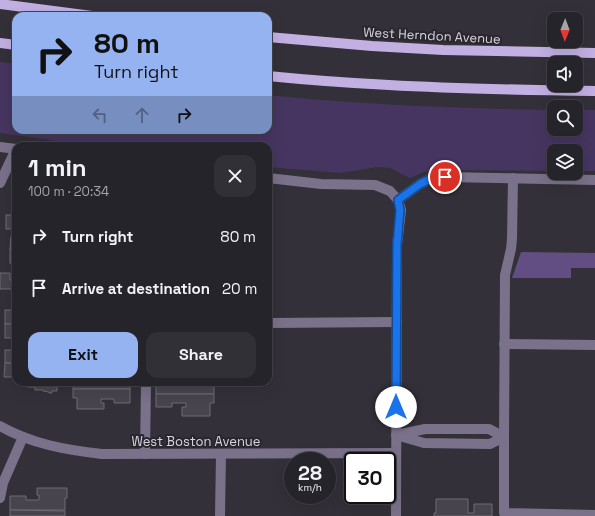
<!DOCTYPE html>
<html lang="en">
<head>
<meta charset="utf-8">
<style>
  :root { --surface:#26242b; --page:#323037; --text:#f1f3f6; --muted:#a4a4a9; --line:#424147; --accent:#95b2f1 }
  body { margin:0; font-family:"Space Grotesk",sans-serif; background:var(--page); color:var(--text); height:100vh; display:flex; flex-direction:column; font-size:15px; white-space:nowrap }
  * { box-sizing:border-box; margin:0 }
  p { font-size:13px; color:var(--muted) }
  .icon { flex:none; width:22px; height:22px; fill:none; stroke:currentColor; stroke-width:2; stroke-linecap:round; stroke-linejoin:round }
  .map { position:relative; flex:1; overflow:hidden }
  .drawer { position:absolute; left:12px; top:142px; width:260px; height:244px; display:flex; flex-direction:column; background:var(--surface); border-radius:12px; box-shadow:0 4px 16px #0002,0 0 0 1px var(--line) }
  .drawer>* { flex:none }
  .guide { position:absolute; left:12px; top:12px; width:260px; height:122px; border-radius:12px; box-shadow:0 4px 16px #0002,0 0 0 1px var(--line); background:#95b2f1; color:#111; overflow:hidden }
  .needle { width:26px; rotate:181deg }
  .fabs { position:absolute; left:547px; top:12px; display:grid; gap:8px }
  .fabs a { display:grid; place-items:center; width:36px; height:36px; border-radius:8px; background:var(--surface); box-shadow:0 4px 16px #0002,0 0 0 1px var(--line); font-size:20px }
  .speed { position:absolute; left:284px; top:452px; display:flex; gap:8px; font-size:20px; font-weight:700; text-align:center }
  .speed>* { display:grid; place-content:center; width:52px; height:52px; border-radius:50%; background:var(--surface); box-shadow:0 4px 16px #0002,0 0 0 1px var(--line); line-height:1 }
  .speed small { font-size:10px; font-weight:400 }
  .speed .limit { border:2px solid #111; border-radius:6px; background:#fff; color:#111 }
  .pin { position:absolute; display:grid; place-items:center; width:34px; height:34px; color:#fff; margin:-17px; border:2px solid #fff; border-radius:50%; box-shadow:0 1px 4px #0007 }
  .me { position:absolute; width:44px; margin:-22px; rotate:0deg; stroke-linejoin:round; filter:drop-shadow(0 0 3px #0008) }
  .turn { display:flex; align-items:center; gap:14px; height:84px; padding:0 16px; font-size:18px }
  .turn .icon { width:52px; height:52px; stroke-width:2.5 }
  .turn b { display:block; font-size:28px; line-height:34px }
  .lanes { display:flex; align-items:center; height:38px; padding:0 16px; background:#0003; justify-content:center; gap:20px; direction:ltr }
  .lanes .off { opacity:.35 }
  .round { display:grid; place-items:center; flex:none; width:42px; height:42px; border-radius:12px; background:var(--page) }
  .summary { display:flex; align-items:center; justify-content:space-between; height:68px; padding:0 16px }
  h1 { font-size:24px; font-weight:800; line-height:30px }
  .button { display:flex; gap:8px; margin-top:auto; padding:8px 16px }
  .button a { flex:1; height:46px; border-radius:12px; background:var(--accent); color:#111; font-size:16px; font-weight:800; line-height:46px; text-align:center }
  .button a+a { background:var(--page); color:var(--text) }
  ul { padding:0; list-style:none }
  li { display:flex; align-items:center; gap:12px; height:52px; padding:0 16px }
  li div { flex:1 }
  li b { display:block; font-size:15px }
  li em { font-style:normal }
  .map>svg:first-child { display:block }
  .green { fill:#463560 }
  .forest { fill:#634e83 }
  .building { fill:#48444e; stroke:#6e6a75 }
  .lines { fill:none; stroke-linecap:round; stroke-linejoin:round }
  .minor { stroke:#7a718a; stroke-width:10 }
  .major { stroke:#c2b0e3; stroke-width:10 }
  .route-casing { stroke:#114b97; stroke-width:10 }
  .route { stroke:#1a73e8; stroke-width:7 }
  .labels { text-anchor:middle; stroke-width:4; stroke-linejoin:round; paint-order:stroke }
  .street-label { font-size:13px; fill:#d8d6dc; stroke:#29262f }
</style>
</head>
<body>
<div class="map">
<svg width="595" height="516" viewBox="0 0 595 516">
  <rect width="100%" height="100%" fill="#333039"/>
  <path class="green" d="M0,62l16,2v66h252v-35c95,10 191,13 286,15v19h22v-19h19v61h-19v-20h-22v20l-108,-1 -22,2 -14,6 -20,-10 -12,-1 -37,6 -73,-6v-21h-174l-94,-13z"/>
  <polygon class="forest" points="521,252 595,253 595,268 571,268 571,278 512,278"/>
  <g class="building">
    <rect x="6" y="215" width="10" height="14"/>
    <polygon points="11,236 16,236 16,249 10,249"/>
    <rect x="10" y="249" width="6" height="14"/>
    <polygon points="0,273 10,273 10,280 16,280 16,289 0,289"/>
    <rect x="5" y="310" width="11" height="14"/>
    <rect x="5" y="324" width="11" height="14"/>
    <rect x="5" y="350" width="11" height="13"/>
    <polygon points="5,363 16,363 16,377 4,377"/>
    <polygon points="27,382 57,382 57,391 52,391 52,393 49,393 49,392 43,391 43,390 35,390 35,387 28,387"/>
    <rect x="73" y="382" width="57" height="7"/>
    <polygon points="156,382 173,382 173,383 186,384 186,382 212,382 210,382 210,385 214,385 214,394 156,394"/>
    <polygon points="73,389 130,389 130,403 114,403 114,399 101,399 101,403 104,403 104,409 77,409 77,398 73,398"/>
    <polygon points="156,394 214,394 214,403 210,403 210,416 182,416 182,407 186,407 186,403 172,403 172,407 156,407"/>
    <polygon points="37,488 67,488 67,498 65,498 65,510 10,510 10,496 26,496 26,500 39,500 39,495 37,495"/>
    <polygon points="436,499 468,499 468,513 474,513 474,504 492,504 492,516 434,516 434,513 436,513"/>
    <polygon points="10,510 65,511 65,516 10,516"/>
  </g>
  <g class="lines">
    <g class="minor">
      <polyline points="0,147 16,149"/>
      <polyline points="268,178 321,184 375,185 390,191 398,200 401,210 397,245 396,516"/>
      <polyline points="513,178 512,239 511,249 505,275 504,437 504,513 595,515"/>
      <polyline points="0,183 16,149"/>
      <polyline points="398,200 420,184 432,178 445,177 595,180"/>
      <polyline points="268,323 397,322"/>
      <polyline points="504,344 595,345"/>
      <path d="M0,426c32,18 66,24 102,28l294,-1"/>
      <polygon points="425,429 489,429 504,437 490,444 424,443 396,435"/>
      <polyline points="145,454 146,382"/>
      <polyline points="0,498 3,483 23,437"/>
      <polyline points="220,516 221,454"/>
    </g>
    <g class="major">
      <polyline points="0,4 92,16"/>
      <polyline points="268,37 372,46 443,50 595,53"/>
      <polyline points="0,43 16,45"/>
      <path d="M268,76c40,4 81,7 121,9 69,4 137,5 206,6"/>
    </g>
  </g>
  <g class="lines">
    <g class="route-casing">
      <polyline id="route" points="396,407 397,245 400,210 398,200 420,184 432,178 445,177"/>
    </g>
    <use href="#route" class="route"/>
  </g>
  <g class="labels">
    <g class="street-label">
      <text transform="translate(432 35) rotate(3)" y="5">West Herndon Avenue</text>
      <text x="196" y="446">West Boston Avenue</text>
    </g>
  </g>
</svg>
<div class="fabs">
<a><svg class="needle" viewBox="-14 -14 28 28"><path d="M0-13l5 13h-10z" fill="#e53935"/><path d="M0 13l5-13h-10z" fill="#a4a4a9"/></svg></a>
<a><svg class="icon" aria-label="sound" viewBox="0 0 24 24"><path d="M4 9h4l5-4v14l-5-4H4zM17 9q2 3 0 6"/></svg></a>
<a><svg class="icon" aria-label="search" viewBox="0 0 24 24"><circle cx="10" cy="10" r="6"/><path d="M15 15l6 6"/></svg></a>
<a><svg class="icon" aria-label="layers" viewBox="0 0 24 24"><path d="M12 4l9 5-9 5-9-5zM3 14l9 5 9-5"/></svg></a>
</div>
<div class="speed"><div>28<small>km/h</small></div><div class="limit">30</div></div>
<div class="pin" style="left:445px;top:177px;background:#d93025"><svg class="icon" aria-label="arrive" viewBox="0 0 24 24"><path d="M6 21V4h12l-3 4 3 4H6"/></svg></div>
<svg class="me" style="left:396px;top:407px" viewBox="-20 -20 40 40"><circle r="19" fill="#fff"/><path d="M0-13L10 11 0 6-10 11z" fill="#1a73e8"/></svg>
<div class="guide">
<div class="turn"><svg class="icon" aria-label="right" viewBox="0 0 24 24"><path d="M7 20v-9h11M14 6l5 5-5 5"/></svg><div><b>80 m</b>Turn right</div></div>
<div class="lanes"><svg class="icon off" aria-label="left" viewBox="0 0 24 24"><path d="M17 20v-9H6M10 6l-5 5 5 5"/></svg><svg class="icon off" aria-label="ahead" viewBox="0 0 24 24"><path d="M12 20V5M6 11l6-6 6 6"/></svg><svg class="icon" aria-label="right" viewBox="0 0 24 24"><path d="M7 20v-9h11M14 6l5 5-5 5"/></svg></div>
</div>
<section class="drawer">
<div class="summary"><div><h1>1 min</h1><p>100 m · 20:34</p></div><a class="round"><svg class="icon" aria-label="close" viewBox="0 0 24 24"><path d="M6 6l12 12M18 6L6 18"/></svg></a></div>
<ul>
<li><svg class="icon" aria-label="right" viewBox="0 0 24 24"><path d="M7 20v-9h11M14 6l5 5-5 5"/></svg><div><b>Turn right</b></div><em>80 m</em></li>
<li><svg class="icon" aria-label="arrive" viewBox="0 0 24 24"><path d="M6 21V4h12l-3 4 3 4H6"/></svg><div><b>Arrive at destination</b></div><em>20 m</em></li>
</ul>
<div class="button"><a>Exit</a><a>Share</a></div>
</section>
</div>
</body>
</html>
